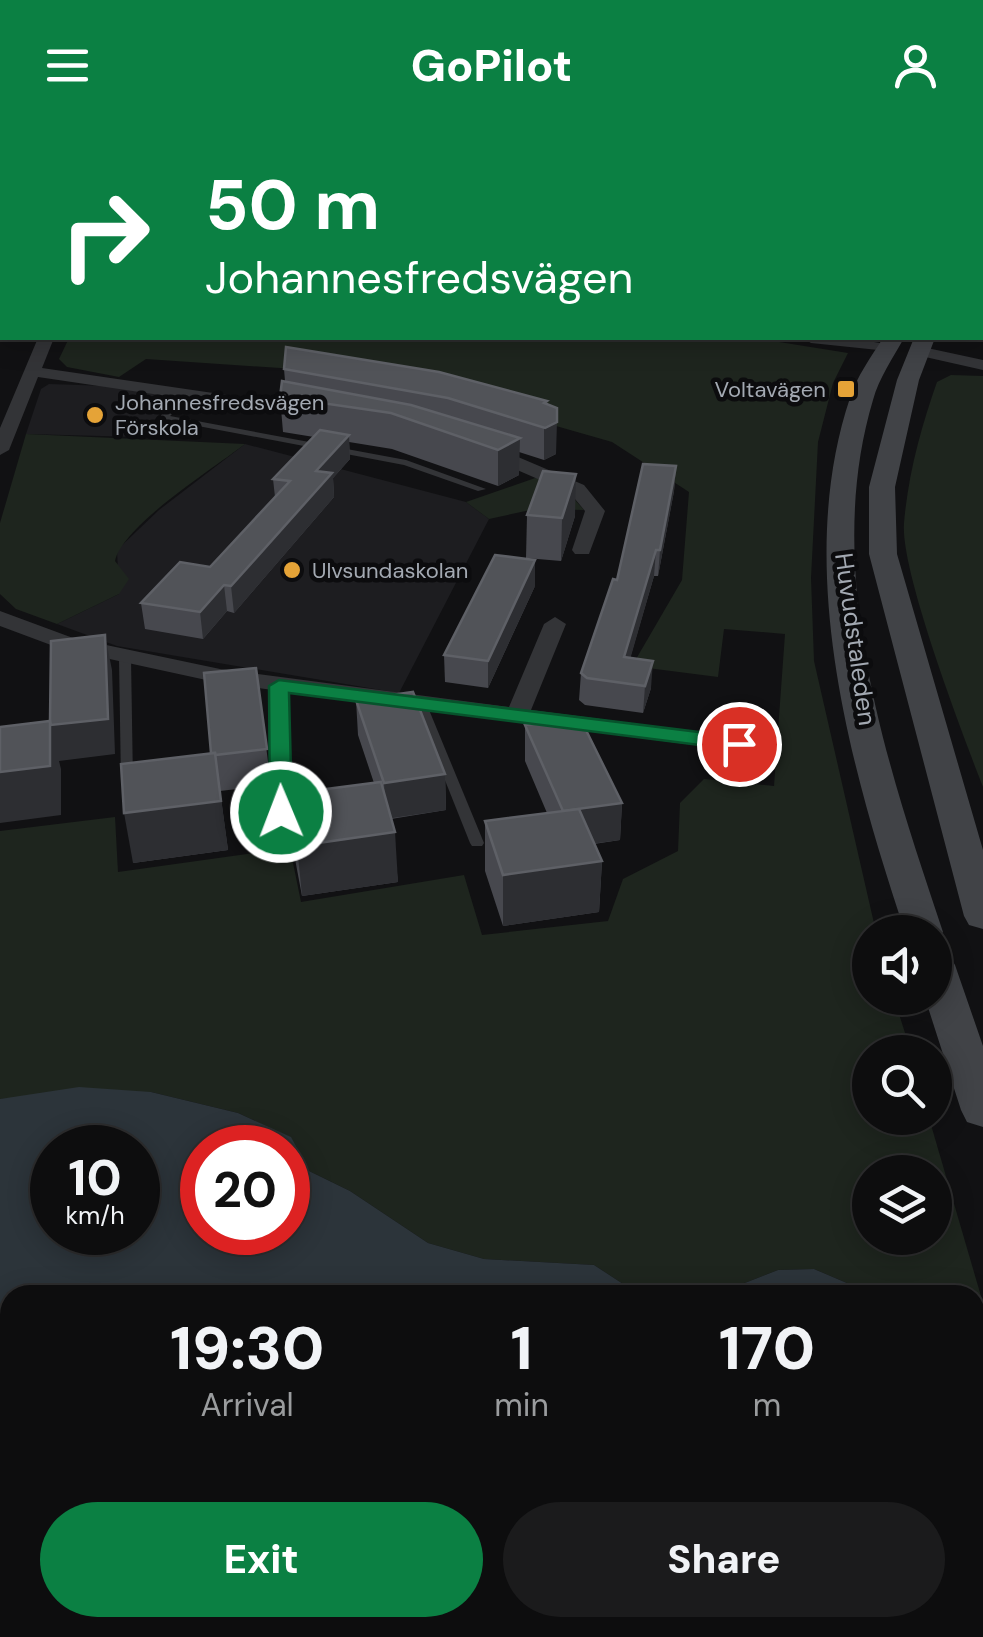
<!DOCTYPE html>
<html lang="en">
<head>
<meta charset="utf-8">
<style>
  :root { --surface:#0d0d0e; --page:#1b1b1c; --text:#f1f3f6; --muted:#9a9c9e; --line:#2d2d2e; --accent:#0b8043 }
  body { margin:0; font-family:"DM Sans",sans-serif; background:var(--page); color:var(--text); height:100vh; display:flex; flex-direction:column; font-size:38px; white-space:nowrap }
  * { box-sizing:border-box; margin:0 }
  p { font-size:32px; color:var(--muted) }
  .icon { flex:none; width:55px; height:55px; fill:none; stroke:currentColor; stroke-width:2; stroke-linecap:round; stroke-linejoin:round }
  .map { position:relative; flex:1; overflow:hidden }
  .drawer { position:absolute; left:0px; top:1155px; width:985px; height:352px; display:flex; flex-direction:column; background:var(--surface); border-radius:30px 30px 0 0; box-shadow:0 5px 25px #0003,0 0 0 2px var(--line) }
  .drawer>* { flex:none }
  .banner { position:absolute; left:0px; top:0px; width:985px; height:210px; box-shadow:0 5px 25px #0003,0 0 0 2px var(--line); background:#0b8043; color:#fff; overflow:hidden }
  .controls { position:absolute; left:852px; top:785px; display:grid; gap:20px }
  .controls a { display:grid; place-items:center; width:100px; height:100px; border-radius:50%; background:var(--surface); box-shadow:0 5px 25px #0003,0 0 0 2px var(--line); font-size:50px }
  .speed { position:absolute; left:30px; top:995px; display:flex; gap:20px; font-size:50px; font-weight:700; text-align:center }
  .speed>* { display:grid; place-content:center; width:130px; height:130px; border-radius:50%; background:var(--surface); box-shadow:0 5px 25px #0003,0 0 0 2px var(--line); line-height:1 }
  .speed small { font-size:25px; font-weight:400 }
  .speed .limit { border:15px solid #d22; background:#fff; color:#111 }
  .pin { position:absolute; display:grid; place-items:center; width:85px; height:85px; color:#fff; margin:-42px; border:5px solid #fff; border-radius:50%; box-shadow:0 2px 10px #0007 }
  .me { position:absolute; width:110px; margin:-55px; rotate:359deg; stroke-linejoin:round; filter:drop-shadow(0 0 8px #0008) }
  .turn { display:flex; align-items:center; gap:35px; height:210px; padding:0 40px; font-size:45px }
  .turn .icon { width:130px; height:130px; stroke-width:2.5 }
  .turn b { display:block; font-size:70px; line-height:85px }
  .eta { display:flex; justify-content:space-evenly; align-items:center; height:170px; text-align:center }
  .eta b { font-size:60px; font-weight:800; line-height:70px }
  .action { display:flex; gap:20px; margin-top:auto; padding:20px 40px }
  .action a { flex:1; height:115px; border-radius:60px; background:var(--accent); color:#fff; font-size:40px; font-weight:800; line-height:115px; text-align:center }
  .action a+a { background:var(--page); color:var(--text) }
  header { display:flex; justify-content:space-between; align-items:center; height:130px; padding:0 40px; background:var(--accent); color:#fff; font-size:45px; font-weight:800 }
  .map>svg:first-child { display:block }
  .built { fill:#1d1d20 }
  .green { fill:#1e251e; fill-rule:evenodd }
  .water { fill:#2c343a; fill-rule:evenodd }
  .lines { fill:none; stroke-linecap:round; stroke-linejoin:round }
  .ferry { stroke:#7c98ac; stroke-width:4; stroke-dasharray:18 14; stroke-linecap:butt }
  .service { fill:#333437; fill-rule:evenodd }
  .minor { fill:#333437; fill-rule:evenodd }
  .secondary { fill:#414347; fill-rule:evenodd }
  .wall { fill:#47484e }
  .shaded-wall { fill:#2d2e32 }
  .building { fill:#515358; stroke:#5e6066; stroke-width:2.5 }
  .route { fill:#0b8043; stroke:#07532c; stroke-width:2.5 }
  .poi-dot { fill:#e5a337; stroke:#0c0c0e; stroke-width:4 }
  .labels { text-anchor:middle; stroke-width:9; stroke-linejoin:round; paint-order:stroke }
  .far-poi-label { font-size:22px; fill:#a3a9b2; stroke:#0c0c0e; text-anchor:start }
  .street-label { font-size:25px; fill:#a3a9b2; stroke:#0c0c0e }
</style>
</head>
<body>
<header><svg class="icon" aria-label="menu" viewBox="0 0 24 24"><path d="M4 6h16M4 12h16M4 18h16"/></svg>GoPilot<svg class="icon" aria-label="person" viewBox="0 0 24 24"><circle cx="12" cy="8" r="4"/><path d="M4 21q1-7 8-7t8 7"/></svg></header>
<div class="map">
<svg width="983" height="1507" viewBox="0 0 983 1507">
  <rect width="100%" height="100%" fill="#111113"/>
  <g class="built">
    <polygon points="49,254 109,256 175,267 139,307 26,304 41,259"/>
    <polygon points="245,314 466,372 489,389 399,563 117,516 57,494 119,464 117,420 159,380"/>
  </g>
  <g class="green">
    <polygon points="511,0 971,0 972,2 555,2"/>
    <path d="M69,208h686l93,15 -15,30 -15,59 -7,136 3,83 62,271h-6v66h24l17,54h-41v66h59l54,185v38l-8,-4v-42h-100l-61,-26 -36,1 -64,25h-74l-46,-30 -110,-6 -56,-16 -78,-52 -41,-20 -19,-34 -52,-24 -87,-21 -151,7v-268l115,-14 3,55 172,-24 11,54 163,-27 18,60 126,-14 15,-42 55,-28 2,-48 24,-24 70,7 11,-152 -61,-5 -6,48 -86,-11 50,-86 7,-88 -77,-50 -140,-40 -177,-33 -149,-10 -27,18 -52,-10 -8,-8zM870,1042h65v66h-65z"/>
    <path d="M951,245l32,1v411c-20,-51 -83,-216 -79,-264 4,-48 17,-96 33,-141z"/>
    <path d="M26,304l219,10c-31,24 -122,81 -130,117l14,18 -10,15 -62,30 -41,-15 -16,-15v-71z"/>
    <polygon points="541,346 568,362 584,380 535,379 489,389 466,372"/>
  </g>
  <g class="water">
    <path d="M79,957l72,5 87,21 53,24 18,34 41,20 78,52 56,16 110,6 46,30h-630v333h965v-291l8,4v296h-983v-538zM52,1018h86v84h-86zM202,1018h86v84h-86z"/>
    <polygon points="814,1139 875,1165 714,1165 778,1140"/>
  </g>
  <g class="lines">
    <g class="ferry">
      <polyline points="0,1365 10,1365"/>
      <polyline points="975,1366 983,1366"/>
    </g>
    <g class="service">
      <polygon points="189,260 193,263 192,265 170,286 406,330 486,359 478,361 404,335 161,289 161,285"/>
      <polygon points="125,525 131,528 133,652 127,656 121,652 119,528"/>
      <polygon points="279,553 285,556 287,682 281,686 275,682 273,556"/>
      <polygon points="421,571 427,575 484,713 482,716 472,716 470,713 415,575"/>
    </g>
    <g class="minor">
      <polygon points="0,26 2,27 2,37 0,36"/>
      <rect x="982" y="66" width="1" height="8"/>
      <polygon points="0,200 2,208 8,208 0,210"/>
      <polygon points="38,208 54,208 42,238 315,278 324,283 315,288 38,247 9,320 0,325 0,298"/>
      <polygon points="803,208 852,208 896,216 888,221 811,213"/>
      <polygon points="918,216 983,230 983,240 912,224 910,221"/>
      <polygon points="478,315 490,315 584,355 605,381 589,424 575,424 572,420 585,381 570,363 478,323"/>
      <polygon points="0,481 73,508 220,539 509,577 544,494 555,487 566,494 531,580 739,607 751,614 739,621 220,553 59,518 0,496"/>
    </g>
    <g class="secondary">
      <polygon points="983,16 983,27 982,27 982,16"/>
      <polygon points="983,56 983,67 982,67 982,56"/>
      <path d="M883,208h21c-11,20 -25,40 -31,62 -52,174 15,367 70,532l-8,10v-10h-30c-54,-163 -112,-364 -55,-534 7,-22 21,-41 33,-60z"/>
      <polygon points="914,208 935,208 919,250 895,357 897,424 983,720 983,799 969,795 964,786 869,424 869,357 897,250"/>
      <polygon points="935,821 949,825 955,835 983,916 983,997 967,992 961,980 925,868 935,868"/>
    </g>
  </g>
  <g class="wall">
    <polygon points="1,0 360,0 355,2 2,2 2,7"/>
    <polygon points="2,87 2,190 0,191 0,88"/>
    <polygon points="284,239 547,271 556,324 544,330 519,322 519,345 498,356 392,319 349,312 350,329 333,348 334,367 234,483 227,481 203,509 145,499 141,473 210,437 275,367 273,349 314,307 283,302 280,267 285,251"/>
    <polygon points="676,336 674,361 658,446 654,446 630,528 651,558 643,583 585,575 579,570 581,543 617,450"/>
    <polygon points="527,385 575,386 561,431 526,428"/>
    <polygon points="535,456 488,558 445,552 444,525"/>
    <polygon points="256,538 271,655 220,661 228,720 133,733 211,623"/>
    <polygon points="356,570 445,644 446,680 391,689 398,752 302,766 292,713 287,664 374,653 358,605"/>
    <polygon points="525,595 622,673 620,710 594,714 602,731 599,782 503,796 485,741 485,691 547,683 525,631"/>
  </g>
  <g class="shaded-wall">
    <polygon points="321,0 360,0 355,2 316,2"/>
    <polygon points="547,271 547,297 557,292 556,324 544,330 544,273"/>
    <polygon points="349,305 350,329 333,348 334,367 234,483 231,456 316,341"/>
    <polygon points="520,308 519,345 498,356 498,320"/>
    <polygon points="676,336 674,361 658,446 660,420"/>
    <polygon points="576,344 575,386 561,431 562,388"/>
    <polygon points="656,420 654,446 623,554 624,527"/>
    <polygon points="535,430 535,456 488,558 488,531"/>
    <polygon points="224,455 227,481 203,509 200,482"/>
    <polygon points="105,505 112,540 115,624 59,631 61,639 61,685 0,693 0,642 50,596"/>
    <polygon points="653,531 651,558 643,583 645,556"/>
    <polygon points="215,623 228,720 133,733 124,683"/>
    <polygon points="445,644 446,680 386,689 384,653"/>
    <polygon points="622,673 620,710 562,718 564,682"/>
    <polygon points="395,702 398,752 302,766 297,716"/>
    <polygon points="602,731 599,782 503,796 503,745"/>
  </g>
  <g class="building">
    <polygon points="86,0 232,0 236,2 137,2"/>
    <polygon points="270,0 321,0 316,2 288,2"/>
    <polygon points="465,0 517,0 537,2 459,2"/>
    <polygon points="2,87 2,166 0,166 0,88"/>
    <polygon points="286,217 439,242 547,271 544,273 557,278 557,292 545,298 448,268 284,239"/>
    <polygon points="282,251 411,275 520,308 498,320 391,283 280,267"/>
    <polygon points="320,300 349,305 316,341 332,343 231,456 224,455 200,482 141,473 180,432 210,437 290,351 273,349"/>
    <polygon points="643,334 676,336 660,420 656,420 624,527 653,531 645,556 587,548 581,543 613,449 617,450"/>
    <polygon points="543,341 576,344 562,388 527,385"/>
    <polygon points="495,425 535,430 488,531 444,525"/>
    <polygon points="105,505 108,589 51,595 50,591 51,511"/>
    <polygon points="256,538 267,619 215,625 215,623 211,623 204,543"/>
    <polygon points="413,562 445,644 384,653 356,570"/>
    <polygon points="580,588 622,673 563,681 525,595"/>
    <polygon points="50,591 50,636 0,642 0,597"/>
    <polygon points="215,623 221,671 124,683 121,634"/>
    <polygon points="381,652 395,702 297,716 287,664"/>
    <polygon points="579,679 602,731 503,745 485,691"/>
  </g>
  <polygon class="route" points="279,550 739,607 749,614 739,620 289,563 292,682 281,689 270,682 269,556"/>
  <g class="poi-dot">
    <rect x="836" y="249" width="20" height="20" rx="5"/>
    <circle cx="95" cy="285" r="10"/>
    <circle cx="292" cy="440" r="10"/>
  </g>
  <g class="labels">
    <g class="far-poi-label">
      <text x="826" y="267" text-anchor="end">Voltavägen</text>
      <text x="115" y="280">Johannesfredsvägen<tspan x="115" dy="25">Förskola</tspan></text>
      <text x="312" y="448">Ulvsundaskolan</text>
    </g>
    <g class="street-label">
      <text transform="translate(856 509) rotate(82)" y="9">Huvudstaleden</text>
    </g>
  </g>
</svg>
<div class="controls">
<a><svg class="icon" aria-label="sound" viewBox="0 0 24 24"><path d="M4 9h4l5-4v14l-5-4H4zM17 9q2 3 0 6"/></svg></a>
<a><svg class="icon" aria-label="search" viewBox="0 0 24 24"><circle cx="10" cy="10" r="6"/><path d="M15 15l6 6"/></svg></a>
<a><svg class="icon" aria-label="layers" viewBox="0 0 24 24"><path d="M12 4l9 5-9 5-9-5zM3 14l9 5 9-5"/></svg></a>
</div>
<div class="speed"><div>10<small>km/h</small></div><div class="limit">20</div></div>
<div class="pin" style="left:739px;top:614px;background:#d93025"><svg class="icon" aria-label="arrive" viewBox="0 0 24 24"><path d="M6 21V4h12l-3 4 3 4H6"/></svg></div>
<svg class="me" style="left:281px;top:682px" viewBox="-20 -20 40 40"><circle r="17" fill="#0b8043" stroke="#fff" stroke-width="3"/><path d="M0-11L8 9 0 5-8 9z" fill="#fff"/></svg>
<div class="banner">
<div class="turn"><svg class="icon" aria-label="right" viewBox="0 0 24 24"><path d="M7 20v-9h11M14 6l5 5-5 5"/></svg><div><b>50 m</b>Johannesfredsvägen</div></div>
</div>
<section class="drawer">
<div class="eta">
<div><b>19:30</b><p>Arrival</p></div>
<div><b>1</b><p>min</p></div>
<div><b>170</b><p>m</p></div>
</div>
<div class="action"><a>Exit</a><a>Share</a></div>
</section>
</div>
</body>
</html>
